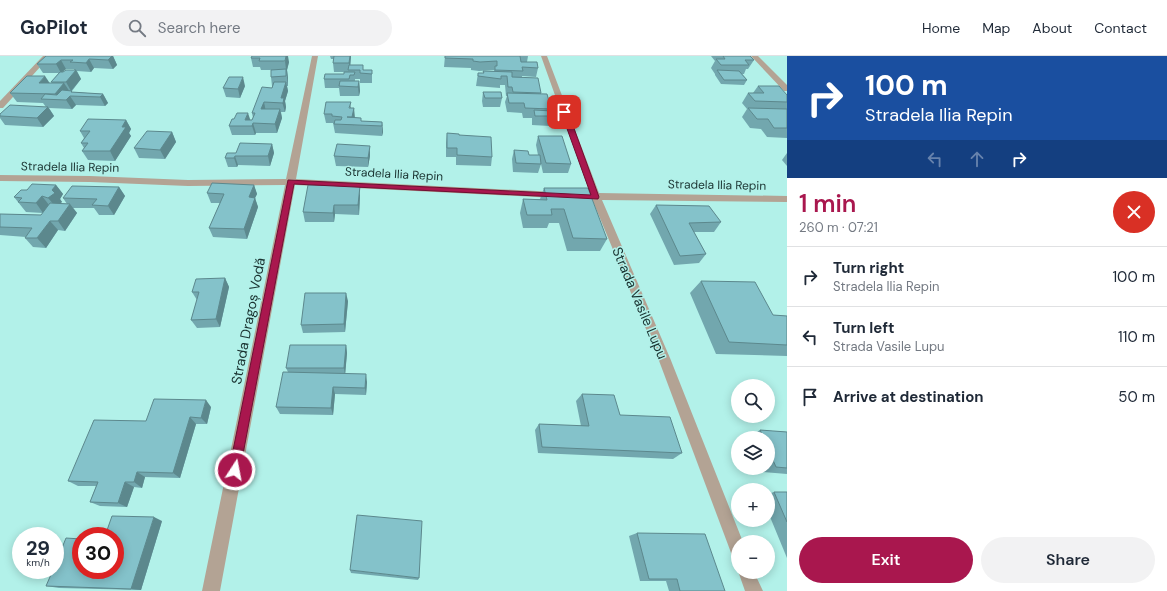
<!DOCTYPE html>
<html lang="en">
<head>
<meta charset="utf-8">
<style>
  :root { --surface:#fff; --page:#f2f2f3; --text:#1f2937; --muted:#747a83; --line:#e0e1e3; --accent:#a9174e }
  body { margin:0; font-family:"DM Sans",sans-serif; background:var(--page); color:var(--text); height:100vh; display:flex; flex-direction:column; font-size:15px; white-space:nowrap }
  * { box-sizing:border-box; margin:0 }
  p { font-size:13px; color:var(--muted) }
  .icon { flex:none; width:22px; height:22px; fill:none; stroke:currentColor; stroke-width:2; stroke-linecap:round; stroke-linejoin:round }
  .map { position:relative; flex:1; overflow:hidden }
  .sheet { display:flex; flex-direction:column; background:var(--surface); width:380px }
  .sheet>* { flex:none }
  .top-card { background:#1a4fa0; color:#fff; overflow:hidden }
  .tools { position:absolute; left:731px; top:323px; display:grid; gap:8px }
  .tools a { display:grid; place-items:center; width:44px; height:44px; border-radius:50%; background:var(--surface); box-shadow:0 2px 10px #0003; font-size:20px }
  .speed { position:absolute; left:12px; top:471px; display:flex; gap:8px; font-size:20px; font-weight:700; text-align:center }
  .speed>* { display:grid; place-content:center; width:52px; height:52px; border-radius:50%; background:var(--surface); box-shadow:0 2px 10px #0003; line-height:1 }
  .speed small { font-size:10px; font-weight:400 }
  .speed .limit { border:6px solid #d22; background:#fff; color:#111 }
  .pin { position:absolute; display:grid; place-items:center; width:34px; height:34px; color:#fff; margin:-17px; border-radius:8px; box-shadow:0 2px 6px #0006 }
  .me { position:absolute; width:44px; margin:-22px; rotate:11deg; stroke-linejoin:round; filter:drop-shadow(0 0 3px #0008) }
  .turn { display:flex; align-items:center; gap:14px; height:84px; padding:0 12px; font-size:18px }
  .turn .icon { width:52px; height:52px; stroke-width:2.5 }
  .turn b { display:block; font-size:28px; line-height:34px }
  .lanes { display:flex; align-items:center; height:38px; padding:0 12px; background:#0003; justify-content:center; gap:20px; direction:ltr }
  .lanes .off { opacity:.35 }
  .round { display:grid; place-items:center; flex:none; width:42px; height:42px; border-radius:21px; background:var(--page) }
  .overview { display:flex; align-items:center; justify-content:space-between; height:68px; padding:0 12px }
  h1 { font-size:24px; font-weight:600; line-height:30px; color:var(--accent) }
  .button { display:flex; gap:8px; margin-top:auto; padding:8px 12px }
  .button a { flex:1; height:46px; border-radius:24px; background:var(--accent); color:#fff; font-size:16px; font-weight:600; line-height:46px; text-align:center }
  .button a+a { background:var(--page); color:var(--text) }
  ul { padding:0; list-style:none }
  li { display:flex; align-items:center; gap:12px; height:60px; padding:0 12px; border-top:1px solid var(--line) }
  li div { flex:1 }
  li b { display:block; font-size:15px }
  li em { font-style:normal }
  header { display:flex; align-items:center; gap:24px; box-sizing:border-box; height:56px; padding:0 20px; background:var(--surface); border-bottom:1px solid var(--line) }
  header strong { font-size:19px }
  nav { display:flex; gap:22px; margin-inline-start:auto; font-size:14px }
  .search { width:280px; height:36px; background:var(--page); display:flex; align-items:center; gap:10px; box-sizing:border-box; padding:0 14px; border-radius:22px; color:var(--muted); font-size:15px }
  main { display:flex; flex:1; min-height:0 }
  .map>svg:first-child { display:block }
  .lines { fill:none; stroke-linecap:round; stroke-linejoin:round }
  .street { fill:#b3a394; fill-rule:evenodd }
  .wall { fill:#72a7ae; fill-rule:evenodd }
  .shaded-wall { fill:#5c888d }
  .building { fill:#84c2ca; stroke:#5c888d }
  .route { fill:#a9174e; stroke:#6e0f33 }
  .labels { text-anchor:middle; stroke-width:3; stroke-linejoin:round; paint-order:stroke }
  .far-street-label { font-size:12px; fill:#1a3331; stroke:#b2f1e9 }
  .street-label { font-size:14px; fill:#1a3331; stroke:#b2f1e9 }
</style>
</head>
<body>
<header>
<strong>GoPilot</strong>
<div class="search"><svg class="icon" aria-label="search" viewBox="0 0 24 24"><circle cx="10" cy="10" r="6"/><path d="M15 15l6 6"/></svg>Search here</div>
<nav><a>Home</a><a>Map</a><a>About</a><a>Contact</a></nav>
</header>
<main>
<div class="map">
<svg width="787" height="535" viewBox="0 0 787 535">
  <rect width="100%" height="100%" fill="#b2f1e9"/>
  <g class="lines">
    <g class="street">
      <polygon points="43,0 50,0 3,52 0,52 0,45"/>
      <polygon points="312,0 318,0 296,123 556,136 561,139 556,142 295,129 220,535 202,535 285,129 188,130 90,126 0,125 0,119 90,120 188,124 286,123"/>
      <polygon points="541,0 547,0 599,137 787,140 787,146 602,144 670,302 743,486 738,486 738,502 732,500 730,494 658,302 592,143 575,143 570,140 575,137 590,137"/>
      <polygon points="751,0 758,0 787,29 787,35 784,35"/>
      <polygon points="738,515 754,516 763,535 745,535"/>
    </g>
  </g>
  <g class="wall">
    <path d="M46,0h67l4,9 -4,4 -19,-1 -3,4 -14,-1 4,8 -9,12v1l31,2 5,9 -3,3 -29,-1 -4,4 -23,-1 5,8 -11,11 -38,-2 -5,-7v-4l46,-7 -3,-4 -26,-1 -7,-9 39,-10h3l-1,-1 8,-9h-16l-6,-9zM66,13h8v1l-12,2z"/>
    <polygon points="252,0 289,6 287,14 288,22 288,30 287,30 288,35 285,45 286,51 285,56 281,56 282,62 277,77 256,77 255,79 232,79 229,70 250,64 252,64 253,62 252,57 272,32 272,30 271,21 271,14 261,14 260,11 253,11 251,2"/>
    <polygon points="330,0 351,0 350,9 364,14 372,14 372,27 360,27 360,23 355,23 355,25 359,25 360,35 359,40 340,40 339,32 325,32 324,23 344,18 344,16 334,16 333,7 333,3 331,3"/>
    <polygon points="445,0 528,0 527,6 538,12 536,21 522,20 522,21 541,37 541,38 551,53 550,55 553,60 550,70 532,69 532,62 523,62 522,57 507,56 505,46 507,40 506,40 505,29 500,29 500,32 476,30 478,17 483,17 483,15 494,15 494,14 479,15 471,14 471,12 444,11"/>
    <polygon points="711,0 750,0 754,4 748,13 746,13 744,18 742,18 747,24 744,29 721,28 715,19 715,18 711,12 715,5"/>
    <polygon points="245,30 240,42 226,41 223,32"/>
    <polygon points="758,30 787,39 787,82 767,81 761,73 750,72 742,61 747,53 742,47 748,37 753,37"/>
    <polygon points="483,36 502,42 500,51 483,51 482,45"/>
    <polygon points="351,52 354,62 361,62 361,65 382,66 383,76 382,80 335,77 333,67 326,67 324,58"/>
    <polygon points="126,64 131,73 129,77 131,80 115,105 88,104 82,95 84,92 81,87 84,82 80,75"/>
    <polygon points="172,76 176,86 165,103 139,102 134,92"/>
    <polygon points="447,77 459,79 492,101 491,110 456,109 456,101 446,101 446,87"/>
    <polygon points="538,80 571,108 568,117 543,117 541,108 538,117 513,116 512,103 514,94 529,99 538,99 536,89"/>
    <polygon points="272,88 274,97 270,110 238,109 237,111 228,111 225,102 236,97"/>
    <polygon points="787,97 787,110 782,104"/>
    <polygon points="334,100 370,100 368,111 336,110"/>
    <polygon points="56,129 63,138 60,143 62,146 60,147 67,148 63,142 119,131 125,140 114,159 99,159 94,152 73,152 77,157 65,175 58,174 46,192 33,191 25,182 26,181 0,179 0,158 41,159 43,157 26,156 14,141 27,134"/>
    <polygon points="254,129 257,138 255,142 258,151 247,183 213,181 209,172 220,147 211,147 207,137"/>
    <polygon points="544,132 607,183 600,195 567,195 559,167 549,167 547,172 523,172 520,157 523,143 540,143"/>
    <polygon points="360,139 359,159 335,158 334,166 305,166 303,156"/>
    <polygon points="656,149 721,166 714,176 694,176 706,198 699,207 674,209 650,158"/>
    <polygon points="225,222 229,231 220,271 197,272 191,264 197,244 192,236"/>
    <polygon points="701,225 773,259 787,260 787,300 716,298 690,237"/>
    <polygon points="348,245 345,276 303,277 301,269"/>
    <polygon points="346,289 347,297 345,318 367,326 366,339 335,338 333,359 280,358 276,351 288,316 286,312"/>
    <polygon points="582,338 620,359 682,397 673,403 538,397 535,374 539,368 581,370 576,345"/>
    <polygon points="211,351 207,368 196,368 180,422 145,421 142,432 134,431 127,451 100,450 90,446 96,430 78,430 68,425 146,365"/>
    <polygon points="760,374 787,376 787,418 763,416 762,412 768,412 768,382 750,382 749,381"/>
    <polygon points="774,436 787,436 787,502 768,456 768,438"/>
    <polygon points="162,465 141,534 59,532 46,530 81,514"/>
    <polygon points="637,477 725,535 669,535 666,525 640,525 629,480"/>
    <polygon points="350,514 419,522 418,524 351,517"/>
  </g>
  <g class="shaded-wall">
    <polygon points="112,0 113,0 117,9 113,13 108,4"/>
    <polygon points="286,0 288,0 289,6 287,14 288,22 288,30 285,5"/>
    <polygon points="350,0 351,0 350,14 349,7"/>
    <polygon points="89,3 94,12 91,16 86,7"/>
    <polygon points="61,4 66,13 61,17 56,8"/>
    <polygon points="76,14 81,23 71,35 75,40 71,35 66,26"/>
    <polygon points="45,20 51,29 39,27"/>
    <polygon points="243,21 245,30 240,42 238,33"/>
    <polygon points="359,25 360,35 359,40 358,31"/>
    <polygon points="286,26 288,35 285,45 286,51 285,56 281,42"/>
    <polygon points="64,27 70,36 59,44 55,38"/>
    <polygon points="103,38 108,47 105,50 100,41"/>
    <polygon points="70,40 76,49 72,53 66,44"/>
    <polygon points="264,46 266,56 261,53"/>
    <polygon points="351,46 351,56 354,52 355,62 353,70 353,69 348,69"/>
    <polygon points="48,51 54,60 43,71 37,62"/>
    <polygon points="280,53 282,62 277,77 275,68"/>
    <polygon points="248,57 251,66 245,64"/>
    <polygon points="126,64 131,73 129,77 131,80 115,105 110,95 122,71"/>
    <polygon points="382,66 383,76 382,80"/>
    <polygon points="253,67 256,77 255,79 252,70"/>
    <polygon points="172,76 176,86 165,103 160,94"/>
    <polygon points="272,88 274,97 270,110 268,100"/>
    <polygon points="370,90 370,100 368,111 368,102"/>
    <polygon points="235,100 238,109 237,111 234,102"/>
    <polygon points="56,129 63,138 60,143 62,146 56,151 48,142 52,134"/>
    <polygon points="254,129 257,138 255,142 258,151 247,183 244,173 249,141"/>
    <polygon points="360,130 360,139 359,159 358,149"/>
    <polygon points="119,131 125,140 114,159 108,150"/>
    <polygon points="42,140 49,149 43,157 36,147"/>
    <polygon points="70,148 77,157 65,175 58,165"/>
    <polygon points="334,149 335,158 334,166 333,157"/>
    <polygon points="50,165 58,174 46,192 37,182"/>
    <polygon points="225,222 229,231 220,271 216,263"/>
    <polygon points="346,237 348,245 345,276 344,268"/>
    <polygon points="346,289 347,297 345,320 344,312"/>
    <polygon points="366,318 367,326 366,339 365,332"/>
    <polygon points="333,331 335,338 333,359 331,352"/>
    <polygon points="206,344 211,351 207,368 201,362"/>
    <polygon points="190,361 196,368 180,422 173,417"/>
    <polygon points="137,416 145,421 142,432 134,426"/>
    <polygon points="125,426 134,431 127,451 118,447"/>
    <polygon points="154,461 162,465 141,534 131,533"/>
  </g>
  <g class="building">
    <polygon points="46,0 112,0 108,4 89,3 86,7 70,6 73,4 61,4 56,8 37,8"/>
    <polygon points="252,0 286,0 285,5 259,5 260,2 251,2"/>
    <polygon points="334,0 350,0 349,7 333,7"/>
    <polygon points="445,0 520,0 521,6 537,6 538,12 522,11 523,15 495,14 495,10 497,10 497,5 480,6 473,5 473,3 445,2"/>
    <polygon points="723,0 750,0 754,4 745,4 749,9 721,9 716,3 725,3"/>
    <polygon points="349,9 363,9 363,14 372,14 372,18 360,17 360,14 348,14"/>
    <polygon points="286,13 286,20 271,21 271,14"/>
    <polygon points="66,14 76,14 66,26 51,26 60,16 63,16"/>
    <polygon points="717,14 739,15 747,24 724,24"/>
    <polygon points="483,15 512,16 512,21 538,22 541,37 513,36 512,31 508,31 507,20 501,20 501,23 478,20 478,17 484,17"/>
    <polygon points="344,16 355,16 354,19 350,19 349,23 324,23 325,18 344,18"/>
    <polygon points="27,20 45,20 39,27 64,27 55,38 10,37"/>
    <polygon points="229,21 243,21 238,33 223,32"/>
    <polygon points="340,25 359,25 358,31 339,30"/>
    <polygon points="274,26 286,26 281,42 284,42 283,47 264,46 261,53 280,53 275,68 253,67 252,70 229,70 232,63 234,63 237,57 248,57 245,64 252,64 255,57 252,57 262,31 272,32"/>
    <polygon points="758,30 779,30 787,39 787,46 755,45 748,37 764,37"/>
    <polygon points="62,34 72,35 71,36 103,38 100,41 70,40 66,44 41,43 45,38 57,39"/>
    <polygon points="483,36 501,36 502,42 485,42"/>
    <polygon points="507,37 547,38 551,53 525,52 524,47 509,47"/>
    <polygon points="326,46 351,46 349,52 354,52 352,61 347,61 361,62 361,65 382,66 382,70 334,68 335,64 341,64 342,61 332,60 332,58 324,58"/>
    <polygon points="10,49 48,51 37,62 0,60 0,58"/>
    <polygon points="748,52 787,53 787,72 774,72 768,63 757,63"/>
    <polygon points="534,54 552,55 553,60 535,60"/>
    <polygon points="88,63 126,64 122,71 126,71 110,95 82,95 88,87 81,87 90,75 80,75"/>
    <polygon points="147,75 172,76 160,94 134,92"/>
    <polygon points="447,77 459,78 459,79 491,81 492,101 457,99 457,92 447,92"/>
    <polygon points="538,80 562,80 571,108 546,107"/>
    <polygon points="240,87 272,88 268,100 235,100 234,102 225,102 227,97 236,97"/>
    <polygon points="337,88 370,90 368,102 334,100"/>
    <polygon points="514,94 528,95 529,99 540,99 541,108 516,107"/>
    <polygon points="212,127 254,129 249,141 255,142 244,173 209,172 224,138 207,137"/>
    <polygon points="32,128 56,129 52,134 55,137 48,142 42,140 36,147 18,146 22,142 14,141 21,134 27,134"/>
    <polygon points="308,129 360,130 358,149 334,149 333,157 303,156"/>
    <polygon points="72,130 119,131 108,150 92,149 97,143 63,142"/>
    <polygon points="544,132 588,132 607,183 573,182 564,153 551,153 552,159 527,159 523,143 547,144"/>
    <polygon points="50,147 70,148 58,165 50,165 37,182 25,182 32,172 0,171 0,158 1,158 41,159"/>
    <polygon points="656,149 709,150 721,166 689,167 706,198 680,200"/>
    <polygon points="225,222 216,263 191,264 199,236 192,236 196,223"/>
    <polygon points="701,225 755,226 773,259 787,260 787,289 729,286"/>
    <polygon points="305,237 346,237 344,268 301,269"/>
    <polygon points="290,289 346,289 344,312 286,312"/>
    <polygon points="283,316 366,318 365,332 333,331 331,352 276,351"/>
    <polygon points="582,338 614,339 620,359 670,361 682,397 542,391 539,368 589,370"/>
    <polygon points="154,343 206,344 201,362 190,361 173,417 137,416 134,426 125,426 118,447 90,446 98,426 68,425 94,364 146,365"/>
    <polygon points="760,374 787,376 787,412 776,411 768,393 768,382 764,382"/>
    <polygon points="774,436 787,436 787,466"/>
    <polygon points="357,459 422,465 419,522 350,514"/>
    <polygon points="112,460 154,461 131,533 46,530 53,514 55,514 55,509 66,482 81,483 81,514 115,514 115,480 105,480"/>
    <polygon points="637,477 705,478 725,535 680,535 677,523 649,523"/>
  </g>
  <polygon class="route" points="562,55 568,56 599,141 598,143 294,128 240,414 239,418 235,419 231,418 229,414 288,124 591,139 561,56"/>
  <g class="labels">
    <g class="far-street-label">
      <text transform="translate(70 111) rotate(1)" y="4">Stradela Ilia Repin</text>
      <text transform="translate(394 118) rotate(3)" y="4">Stradela Ilia Repin</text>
      <text transform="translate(717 129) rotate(1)" y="4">Stradela Ilia Repin</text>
    </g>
    <g class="street-label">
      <text transform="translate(640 247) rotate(67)" y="5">Strada Vasile Lupu</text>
      <text transform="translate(248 265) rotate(-79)" y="5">Strada Dragoș Vodă</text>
    </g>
  </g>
</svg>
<div class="tools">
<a><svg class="icon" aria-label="search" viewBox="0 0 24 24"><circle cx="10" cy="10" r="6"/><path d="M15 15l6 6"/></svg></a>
<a><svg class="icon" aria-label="layers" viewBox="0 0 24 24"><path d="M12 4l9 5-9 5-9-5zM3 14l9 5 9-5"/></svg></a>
<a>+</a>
<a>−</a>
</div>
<div class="speed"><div>29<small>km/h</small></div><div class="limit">30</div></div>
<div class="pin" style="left:564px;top:56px;background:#d93025"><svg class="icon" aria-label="arrive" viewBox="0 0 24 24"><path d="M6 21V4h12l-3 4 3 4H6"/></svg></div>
<svg class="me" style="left:235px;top:414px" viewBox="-20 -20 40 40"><circle r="17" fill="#a9174e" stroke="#fff" stroke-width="3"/><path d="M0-11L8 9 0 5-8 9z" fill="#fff"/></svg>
</div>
<section class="sheet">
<div class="top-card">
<div class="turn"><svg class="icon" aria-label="right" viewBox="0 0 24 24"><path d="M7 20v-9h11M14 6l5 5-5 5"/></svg><div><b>100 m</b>Stradela Ilia Repin</div></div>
<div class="lanes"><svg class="icon off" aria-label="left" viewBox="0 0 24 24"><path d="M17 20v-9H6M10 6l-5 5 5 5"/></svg><svg class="icon off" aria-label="ahead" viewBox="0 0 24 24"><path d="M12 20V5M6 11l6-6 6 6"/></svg><svg class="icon" aria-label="right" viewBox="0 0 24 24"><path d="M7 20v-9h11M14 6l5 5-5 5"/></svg></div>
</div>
<div class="overview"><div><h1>1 min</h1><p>260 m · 07:21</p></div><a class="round" style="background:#d93025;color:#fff"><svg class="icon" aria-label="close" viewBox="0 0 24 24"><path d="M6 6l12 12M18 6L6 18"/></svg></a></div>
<ul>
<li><svg class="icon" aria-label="right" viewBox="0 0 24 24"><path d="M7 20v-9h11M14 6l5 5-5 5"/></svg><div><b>Turn right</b><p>Stradela Ilia Repin</p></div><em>100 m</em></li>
<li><svg class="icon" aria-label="left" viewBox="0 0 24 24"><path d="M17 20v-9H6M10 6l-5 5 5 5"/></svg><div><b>Turn left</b><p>Strada Vasile Lupu</p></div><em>110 m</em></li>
<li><svg class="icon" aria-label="arrive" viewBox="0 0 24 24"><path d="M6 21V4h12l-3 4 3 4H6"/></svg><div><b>Arrive at destination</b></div><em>50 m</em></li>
</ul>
<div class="button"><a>Exit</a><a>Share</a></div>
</section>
</main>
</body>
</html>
